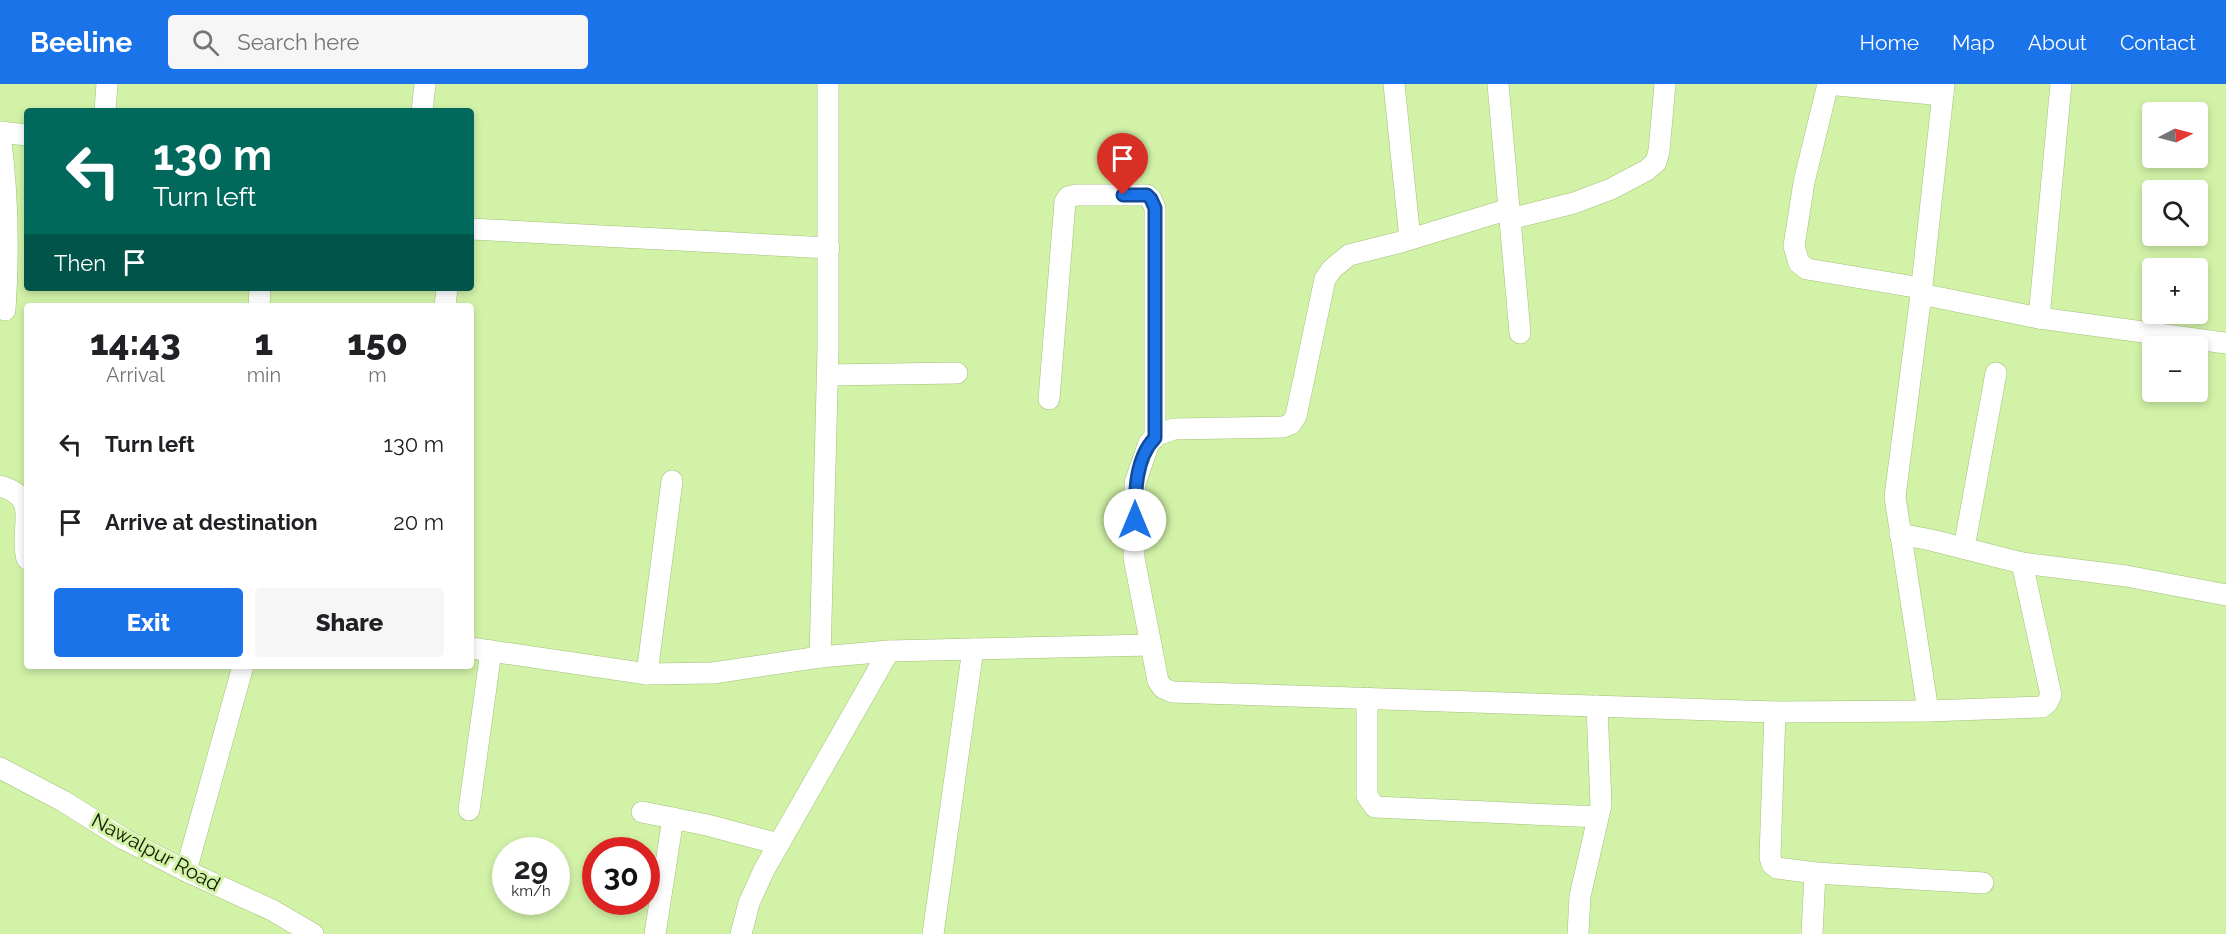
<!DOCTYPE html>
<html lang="en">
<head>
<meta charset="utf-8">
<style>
  :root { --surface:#fff; --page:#f6f6f6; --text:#202124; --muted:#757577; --accent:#1a73e8 }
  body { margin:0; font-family:Raleway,sans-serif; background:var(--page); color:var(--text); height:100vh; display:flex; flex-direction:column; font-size:22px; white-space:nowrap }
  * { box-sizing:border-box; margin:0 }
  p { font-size:20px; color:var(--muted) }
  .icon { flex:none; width:33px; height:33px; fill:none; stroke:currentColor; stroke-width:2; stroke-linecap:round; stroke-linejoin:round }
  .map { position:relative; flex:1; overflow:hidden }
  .panel { position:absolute; left:24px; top:219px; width:450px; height:366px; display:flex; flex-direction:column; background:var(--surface); border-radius:6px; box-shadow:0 3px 9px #0003 }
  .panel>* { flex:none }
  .hud { position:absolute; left:24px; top:24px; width:450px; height:183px; border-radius:6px; box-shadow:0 3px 9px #0003; background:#00695c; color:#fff; overflow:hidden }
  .needle { width:39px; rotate:84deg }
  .tools { position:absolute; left:2142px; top:18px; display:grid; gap:12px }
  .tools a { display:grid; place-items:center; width:66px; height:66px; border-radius:6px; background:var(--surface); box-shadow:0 3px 9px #0003; font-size:30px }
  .speed { position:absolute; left:492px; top:753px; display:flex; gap:12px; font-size:30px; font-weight:700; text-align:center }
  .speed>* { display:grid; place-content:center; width:78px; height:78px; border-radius:50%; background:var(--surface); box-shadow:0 3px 9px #0003; line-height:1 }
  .speed small { font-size:15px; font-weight:400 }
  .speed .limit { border:9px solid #d22; background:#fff; color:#111 }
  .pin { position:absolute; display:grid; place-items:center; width:51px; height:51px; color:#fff; margin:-62px -26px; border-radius:50% 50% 50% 0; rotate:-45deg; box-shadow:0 0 6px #0007 }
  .pin .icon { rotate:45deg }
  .me { position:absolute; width:66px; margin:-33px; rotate:0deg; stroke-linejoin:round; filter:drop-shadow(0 0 4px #0008) }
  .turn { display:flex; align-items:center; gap:21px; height:126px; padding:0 30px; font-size:27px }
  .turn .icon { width:78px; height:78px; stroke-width:2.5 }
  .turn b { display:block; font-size:42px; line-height:51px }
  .then { display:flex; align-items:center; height:57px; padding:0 30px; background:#0003; gap:12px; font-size:22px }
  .eta { display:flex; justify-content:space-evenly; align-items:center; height:102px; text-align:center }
  .eta b { font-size:36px; font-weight:800; line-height:42px }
  .button { display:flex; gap:12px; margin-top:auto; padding:12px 30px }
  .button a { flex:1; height:69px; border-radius:6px; background:var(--accent); color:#fff; font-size:24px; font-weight:800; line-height:69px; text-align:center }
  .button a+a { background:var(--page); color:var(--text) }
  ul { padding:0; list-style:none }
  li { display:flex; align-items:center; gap:18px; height:78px; padding:0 30px }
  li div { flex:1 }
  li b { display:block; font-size:22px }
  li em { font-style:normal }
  header { display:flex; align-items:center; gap:36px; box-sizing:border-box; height:84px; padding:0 30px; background:var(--accent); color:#fff }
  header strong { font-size:28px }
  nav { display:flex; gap:33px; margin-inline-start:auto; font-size:21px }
  .search { width:420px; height:54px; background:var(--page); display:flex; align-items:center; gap:15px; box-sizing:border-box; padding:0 21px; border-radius:6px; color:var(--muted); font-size:22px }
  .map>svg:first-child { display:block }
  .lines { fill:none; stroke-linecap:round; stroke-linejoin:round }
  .minor-casing { stroke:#a3c17a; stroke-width:22 }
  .minor { stroke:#fff; stroke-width:21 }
  .route-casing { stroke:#114b97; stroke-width:15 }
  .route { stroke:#1a73e8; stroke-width:10 }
  .labels { text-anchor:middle; stroke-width:6; stroke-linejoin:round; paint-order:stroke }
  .street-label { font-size:20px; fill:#101b01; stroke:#d2f2a8 }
</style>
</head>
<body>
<header>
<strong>Beeline</strong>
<div class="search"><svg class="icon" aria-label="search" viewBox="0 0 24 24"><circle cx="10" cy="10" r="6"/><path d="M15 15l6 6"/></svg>Search here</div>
<nav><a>Home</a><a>Map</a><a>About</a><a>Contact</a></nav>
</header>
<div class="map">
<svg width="2226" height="850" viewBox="0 0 2226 850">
  <rect width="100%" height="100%" fill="#d2f2a8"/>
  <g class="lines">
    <g class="minor-casing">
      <g id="minor">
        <polyline points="1394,0 1410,155"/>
        <polyline points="1498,0 1520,249"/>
        <polyline points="1827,0 1943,11"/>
        <polyline points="1828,0 1804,98 1794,162 1799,179 1807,185 1921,204"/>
        <polyline points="1944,0 1921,210 1895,413 1928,627 2042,623 2047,619 2051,611 2022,479"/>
        <polyline points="105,27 107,0"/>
        <polyline points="422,27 425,0"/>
        <polyline points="0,48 27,51"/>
        <path d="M0,51c8,58 9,116 5,175"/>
        <polyline points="1510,135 1574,119 1611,105 1647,86 1656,78 1659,67 1665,0"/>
        <polyline points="471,145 829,164"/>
        <polyline points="1921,210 2039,234 2226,259"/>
        <polyline points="259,222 260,204"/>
        <polyline points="445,222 447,204"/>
        <polyline points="2039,234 2061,0"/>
        <polyline points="828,291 957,289"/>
        <polyline points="1049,315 1065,118 1068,113 1076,111 1147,111 1151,115 1155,124 1155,354"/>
        <path d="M0,402c43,12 18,41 27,73"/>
        <polyline points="1900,450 1931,456 2022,479 2126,492 2226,511"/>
        <polyline points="1964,464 1996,289"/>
        <polyline points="1151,561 1158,597 1163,604 1172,608 1775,628 1928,627"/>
        <polyline points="471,564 647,590 713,589 820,573 889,567"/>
        <polyline points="820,573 828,266 828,0"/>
        <polyline points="647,590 672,397"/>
        <polyline points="1367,614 1367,712 1375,723 1598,733"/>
        <polyline points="1775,628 1770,773 1772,780 1777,784 1815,789 1812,850"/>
        <polyline points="0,684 63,717 124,755 186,787 272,826 313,850"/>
        <polyline points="469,726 491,567"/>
        <polyline points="642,728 707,741 779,760"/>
        <polyline points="186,787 243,582"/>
        <polyline points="1815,789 1983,799"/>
        <polyline points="655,850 673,734"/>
        <polyline points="741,850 749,819 764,786 889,567 1151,561 1134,474 1135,399 1149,359 1157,351 1174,345 1283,343 1291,340 1296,332 1325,195 1332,185 1349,171 1401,158 1509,125"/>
        <polyline points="933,850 973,565"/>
        <polyline points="1578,850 1580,812 1601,721 1597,622"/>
      </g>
    </g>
    <use href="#minor" class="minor"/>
  </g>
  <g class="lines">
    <g class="route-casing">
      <path id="route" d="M1123,111h24l4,4 4,9v230c-20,20 -20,56 -20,82"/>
    </g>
    <use href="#route" class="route"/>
  </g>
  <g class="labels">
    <g class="street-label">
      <text transform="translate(156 768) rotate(28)" y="7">Nawalpur Road</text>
    </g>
  </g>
</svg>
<div class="tools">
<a><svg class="needle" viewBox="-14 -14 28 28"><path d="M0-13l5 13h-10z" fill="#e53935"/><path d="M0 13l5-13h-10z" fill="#757577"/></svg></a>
<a><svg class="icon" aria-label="search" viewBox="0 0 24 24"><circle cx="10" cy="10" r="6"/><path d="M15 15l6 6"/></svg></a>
<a>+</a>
<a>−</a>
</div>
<div class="speed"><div>29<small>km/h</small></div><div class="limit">30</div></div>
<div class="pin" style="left:1123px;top:111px;background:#d93025"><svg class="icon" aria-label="arrive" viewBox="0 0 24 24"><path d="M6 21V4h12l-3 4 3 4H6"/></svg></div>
<svg class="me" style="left:1135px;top:436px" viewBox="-20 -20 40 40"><circle r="19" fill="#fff"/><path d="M0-13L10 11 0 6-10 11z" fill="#1a73e8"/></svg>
<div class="hud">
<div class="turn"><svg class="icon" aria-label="left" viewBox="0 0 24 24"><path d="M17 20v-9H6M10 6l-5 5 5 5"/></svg><div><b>130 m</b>Turn left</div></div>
<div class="then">Then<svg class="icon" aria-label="arrive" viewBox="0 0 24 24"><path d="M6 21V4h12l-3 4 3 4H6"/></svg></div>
</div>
<section class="panel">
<div class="eta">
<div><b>14:43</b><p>Arrival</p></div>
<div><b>1</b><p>min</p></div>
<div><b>150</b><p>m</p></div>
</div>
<ul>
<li><svg class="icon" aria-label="left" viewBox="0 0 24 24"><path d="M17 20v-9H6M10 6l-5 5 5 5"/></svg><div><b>Turn left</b></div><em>130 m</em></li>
<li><svg class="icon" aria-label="arrive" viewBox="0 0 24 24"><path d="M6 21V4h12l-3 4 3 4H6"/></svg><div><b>Arrive at destination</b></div><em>20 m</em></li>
</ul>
<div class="button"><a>Exit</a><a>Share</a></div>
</section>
</div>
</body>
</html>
